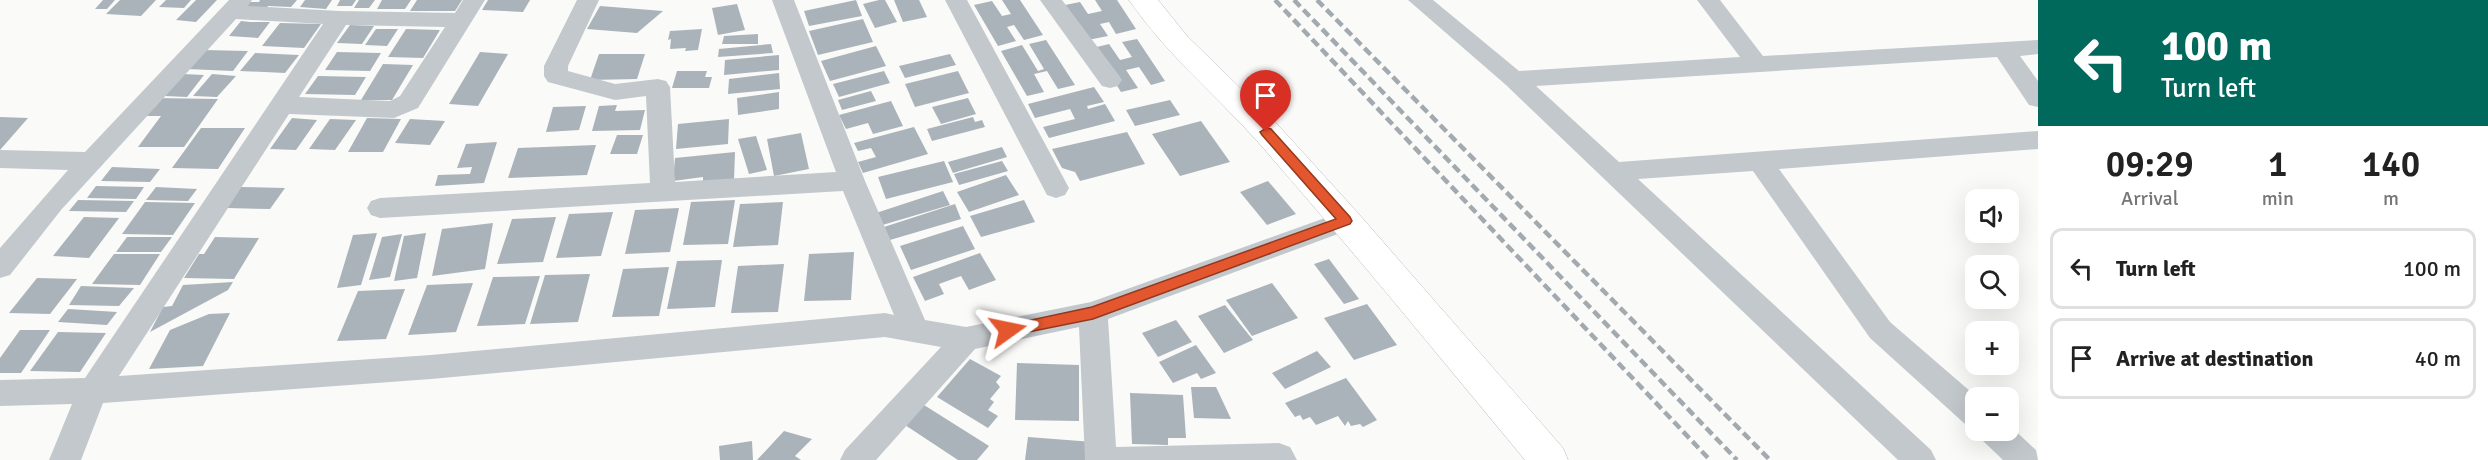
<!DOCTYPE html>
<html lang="en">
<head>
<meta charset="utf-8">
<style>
  :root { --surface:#fff; --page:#f2f2f2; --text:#222; --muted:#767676; --line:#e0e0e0 }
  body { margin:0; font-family:Signika,sans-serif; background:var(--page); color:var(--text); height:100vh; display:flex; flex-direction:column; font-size:22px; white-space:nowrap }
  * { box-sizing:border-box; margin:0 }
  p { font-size:20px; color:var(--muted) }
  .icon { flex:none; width:33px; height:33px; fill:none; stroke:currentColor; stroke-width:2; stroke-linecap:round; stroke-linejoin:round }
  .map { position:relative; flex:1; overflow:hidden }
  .details { display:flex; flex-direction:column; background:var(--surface); width:450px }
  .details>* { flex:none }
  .top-card { background:#00695c; color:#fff; overflow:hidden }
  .tools { position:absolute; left:1965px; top:189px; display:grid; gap:12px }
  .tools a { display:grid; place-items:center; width:54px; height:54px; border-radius:12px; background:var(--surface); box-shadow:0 6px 24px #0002; font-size:30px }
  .pin { position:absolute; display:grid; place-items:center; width:51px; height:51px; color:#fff; margin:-62px -26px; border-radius:50% 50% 50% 0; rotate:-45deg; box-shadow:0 0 6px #0007 }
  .pin .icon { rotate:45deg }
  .me { position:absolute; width:66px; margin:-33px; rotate:78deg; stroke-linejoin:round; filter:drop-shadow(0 0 4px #0008) }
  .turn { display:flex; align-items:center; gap:21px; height:126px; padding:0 24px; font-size:27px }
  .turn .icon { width:78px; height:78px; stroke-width:2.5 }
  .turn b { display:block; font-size:42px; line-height:51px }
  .eta { display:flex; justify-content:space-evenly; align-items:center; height:102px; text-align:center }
  .eta b { font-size:36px; font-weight:600; line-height:42px }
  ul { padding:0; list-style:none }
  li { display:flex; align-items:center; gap:18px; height:81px; margin:0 12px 9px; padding:0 12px; border:3px solid var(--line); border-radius:12px }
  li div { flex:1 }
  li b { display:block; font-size:22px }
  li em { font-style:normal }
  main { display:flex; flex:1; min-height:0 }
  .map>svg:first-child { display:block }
  .building { fill:#aab3b9 }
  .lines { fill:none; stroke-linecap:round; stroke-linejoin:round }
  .major-casing { stroke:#b5babe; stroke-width:1 }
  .minor { fill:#c3c8cc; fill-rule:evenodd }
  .major { fill:#fff; fill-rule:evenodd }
  .rail { stroke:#a2aab0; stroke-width:4.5; stroke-dasharray:9 4.5; stroke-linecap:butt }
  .route { fill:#e4572e; stroke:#94391e; stroke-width:1.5 }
</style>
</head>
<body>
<main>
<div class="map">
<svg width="2038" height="460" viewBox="0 0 2038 460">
  <rect width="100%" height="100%" fill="#fafaf8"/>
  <g class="building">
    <polygon points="103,0 115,0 107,9 95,9"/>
    <polygon points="120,0 156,0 141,16 106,14"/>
    <polygon points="166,0 191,0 184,8 159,7"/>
    <polygon points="196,0 217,0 196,22 176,20"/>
    <polygon points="260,0 297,0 291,7 268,6 265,10 242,9 247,2 259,2"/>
    <polygon points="305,0 332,0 326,9 300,7"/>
    <polygon points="340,0 356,0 352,6 337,6"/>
    <polygon points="359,0 375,0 369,8 354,8"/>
    <polygon points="382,0 411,0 405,9 377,9"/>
    <polygon points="417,0 462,0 455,11 410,11"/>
    <polygon points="488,0 530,0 523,12 482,10"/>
    <polygon points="856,0 862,16 809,26 804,11"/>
    <polygon points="879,0 885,0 897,22 875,28 863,4"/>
    <polygon points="894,0 919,0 927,17 903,22"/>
    <polygon points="1002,0 1020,0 1043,35 1024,40 1014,25 1007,27 1016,41 998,46 974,5 992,1 1002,16 1011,14"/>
    <polygon points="1095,0 1117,0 1136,29 1116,34 1109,22 1100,24 1108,36 1088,40 1065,5 1080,2 1088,14 1102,11"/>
    <polygon points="737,4 745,30 718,35 712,8"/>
    <polygon points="600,6 663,11 637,33 587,29"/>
    <polygon points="863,19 873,42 818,55 809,31"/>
    <polygon points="241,21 250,22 270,22 258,38 229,36"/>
    <polygon points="280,23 321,24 304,48 262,46"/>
    <polygon points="350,25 374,26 362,44 337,43"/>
    <polygon points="376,29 398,29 387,46 365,45"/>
    <polygon points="406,29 440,30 423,58 388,57"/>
    <polygon points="702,29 698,50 685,51 686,48 670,49 671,39 668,40 670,31"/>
    <polygon points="758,34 758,44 722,44 724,36"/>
    <polygon points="1137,39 1165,81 1151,85 1139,67 1126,70 1138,88 1121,92 1093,48 1109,44 1120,60 1132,57 1122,42"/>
    <polygon points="1046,40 1075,85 1058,89 1047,71 1034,74 1044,92 1027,96 1001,51 1022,45 1038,71 1044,69 1029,44"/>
    <polygon points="771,44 773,53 718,57 719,49"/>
    <polygon points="876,46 886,66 830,81 821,61"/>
    <polygon points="203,50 248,51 233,71 187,69"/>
    <polygon points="337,52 381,53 370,71 325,70"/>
    <polygon points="480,52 508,54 478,106 449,104"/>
    <polygon points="255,53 299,55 285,73 240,71"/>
    <polygon points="599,54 645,54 637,79 590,80"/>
    <polygon points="950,54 956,65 905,78 899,66"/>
    <polygon points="779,55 779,70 724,75 725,60"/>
    <polygon points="383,64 413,65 392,100 361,100"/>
    <polygon points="677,71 707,71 705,77 712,77 709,88 672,88"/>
    <polygon points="884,71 890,83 839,97 833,84"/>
    <polygon points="958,71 969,93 915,107 905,84"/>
    <polygon points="779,73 780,89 728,94 729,79"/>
    <polygon points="183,74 204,75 187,97 165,96"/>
    <polygon points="212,74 236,76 217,97 193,96"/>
    <polygon points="318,76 366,77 355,95 305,94"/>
    <polygon points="1094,87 1104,102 1087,106 1088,109 1105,104 1115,121 1049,138 1043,127 1075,119 1070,109 1035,118 1028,104"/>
    <polygon points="871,91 876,101 842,110 838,100"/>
    <polygon points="779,92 779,109 738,115 737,98"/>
    <polygon points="155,98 218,99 184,147 138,147 161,116 142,116"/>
    <polygon points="968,98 976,114 941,124 932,107"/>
    <polygon points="1170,100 1180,115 1135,126 1126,110"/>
    <polygon points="891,101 903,126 873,134 868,123 846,129 839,115"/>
    <polygon points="617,105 615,111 645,110 640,130 592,131 599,106"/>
    <polygon points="586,106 579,130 546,132 553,107"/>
    <polygon points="0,117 28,118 0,150"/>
    <polygon points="973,117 975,122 982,120 985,127 932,141 927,129"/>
    <polygon points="292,118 317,120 296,150 270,149"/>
    <polygon points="367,118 401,119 383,152 348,152"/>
    <polygon points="330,119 356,120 335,150 309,149"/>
    <polygon points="410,119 445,121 430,145 395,143"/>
    <polygon points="729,119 728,144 676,149 678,124"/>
    <polygon points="1201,121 1230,162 1180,176 1152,134"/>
    <polygon points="914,127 928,154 863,173 858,162 876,157 871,148 858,151 854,143"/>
    <polygon points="201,128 245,128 218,169 172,168"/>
    <polygon points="1127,132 1145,164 1080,181 1075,172 1062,168 1052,149"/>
    <polygon points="801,133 809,169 774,176 767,139"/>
    <polygon points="617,135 643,135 637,154 610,154"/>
    <polygon points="756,136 767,170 749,174 738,139"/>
    <polygon points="497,142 484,183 435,186 438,175 470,174 472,167 457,168 466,144"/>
    <polygon points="596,145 587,175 508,178 518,148"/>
    <polygon points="1002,147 1007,157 953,173 948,162"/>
    <polygon points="735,152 734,180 703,184 703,177 673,181 675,158"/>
    <polygon points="944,161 953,182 886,199 878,177"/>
    <polygon points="1002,161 1008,171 959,185 954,174"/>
    <polygon points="112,167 160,169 150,182 101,181"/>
    <polygon points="1006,175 1019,195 969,212 957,192"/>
    <polygon points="1268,181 1296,214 1267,225 1240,192"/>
    <polygon points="96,186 144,187 136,199 87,198"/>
    <polygon points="156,187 197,189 188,201 146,200"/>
    <polygon points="240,187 285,188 270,209 227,208"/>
    <polygon points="943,191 950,205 879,226 873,214"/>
    <polygon points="78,200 134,201 126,212 69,211"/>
    <polygon points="735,200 728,244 683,245 691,202"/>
    <polygon points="1024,200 1035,222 981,237 970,216"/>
    <polygon points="145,202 195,203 173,235 122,234"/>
    <polygon points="783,202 778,245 733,247 740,204"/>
    <polygon points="955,204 961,219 890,240 884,227"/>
    <polygon points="679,208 670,252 625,254 635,210"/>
    <polygon points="613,212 601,256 556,258 569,214"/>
    <polygon points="84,217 119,218 89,258 53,256"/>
    <polygon points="556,217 543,262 497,264 512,219"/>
    <polygon points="493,223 485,269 432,276 442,229"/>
    <polygon points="963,226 975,249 911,270 900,246"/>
    <polygon points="377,233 361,285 337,288 353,235"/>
    <polygon points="426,233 417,278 394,281 404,236"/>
    <polygon points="402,234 390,277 369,280 382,237"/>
    <polygon points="127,237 172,237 161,252 116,252"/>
    <polygon points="215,237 259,238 234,279 184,278 199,254 204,254"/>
    <polygon points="854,252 851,300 804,301 809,254"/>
    <polygon points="980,253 996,280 969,290 961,276 939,284 944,294 925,301 913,277"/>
    <polygon points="114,254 160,254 140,285 92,284"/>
    <polygon points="1329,259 1359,299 1344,304 1314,264"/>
    <polygon points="722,260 715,307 667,309 677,261"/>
    <polygon points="784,264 778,312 731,313 738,266"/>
    <polygon points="669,267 659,316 612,317 623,269"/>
    <polygon points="590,274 578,322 530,324 545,275"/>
    <polygon points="540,276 525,324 477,326 493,277"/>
    <polygon points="37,278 77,279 50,314 9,313"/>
    <polygon points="233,282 228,290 150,332 163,307 172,306 183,285"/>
    <polygon points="473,283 456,332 408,335 427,285"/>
    <polygon points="1272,283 1298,318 1252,336 1226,300"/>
    <polygon points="81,286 134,288 119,306 69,305"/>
    <polygon points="405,289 386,339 337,341 358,291"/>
    <polygon points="1367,304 1397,345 1354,360 1324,318"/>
    <polygon points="1225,305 1253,340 1224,353 1198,316"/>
    <polygon points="68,309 117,312 107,325 58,322"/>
    <polygon points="230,313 203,366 149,369 170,330 209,314"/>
    <polygon points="1176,320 1192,342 1158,357 1142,333"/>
    <polygon points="20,330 50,330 21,373 0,373 0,358"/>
    <polygon points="58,332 106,333 80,372 30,371"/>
    <polygon points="1196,345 1216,373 1201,379 1197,373 1173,383 1159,362"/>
    <polygon points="1317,351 1331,367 1285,389 1272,373"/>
    <polygon points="970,359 1001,376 996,382 1000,387 990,399 994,402 988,410 998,416 988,428 937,397"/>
    <polygon points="1017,363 1079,365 1079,421 1015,420"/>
    <polygon points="1346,378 1377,420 1363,427 1360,424 1351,426 1348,421 1345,426 1338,416 1316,425 1310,417 1303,420 1300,415 1295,417 1285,403"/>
    <polygon points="1191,387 1216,387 1231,419 1194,418"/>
    <polygon points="1130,393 1183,395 1186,438 1168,438 1168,445 1132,444"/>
    <polygon points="924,405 989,446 977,460 958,460 905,425"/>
    <polygon points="784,431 812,439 795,456 801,460 757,460"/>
    <polygon points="1028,437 1093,442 1091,460 1025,460"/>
    <polygon points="752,441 753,460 720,460 719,446"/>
  </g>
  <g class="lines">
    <g class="major-casing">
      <path id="major" d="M1129,0h29l30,37 89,87 80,88 206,236 5,12h-43c-88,-106 -176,-214 -267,-318 -43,-48 -93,-89 -129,-142z"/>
    </g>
    <g class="minor">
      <path d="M229,0h23l-4,6 91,5 116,2 8,-13h22l-67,108 -24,10 -105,-4 -170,262 312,-21 454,-42 9,2 -51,-124 -463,27 -9,-3 -4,-7 4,-7 9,-3 270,-15 -4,-87 -31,4 -67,-18 -4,-6v-10l33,-66h22l-31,66v5l47,13 43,-5 8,2 4,6 5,95 161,-10 -64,-172h22l71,181 60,139 41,7 125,-25 245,-88 9,-3 9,3 4,7 -4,7 -246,91 8,128 163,-4 11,4 7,13h-212l-6,-133 -104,22 -99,111h-36l5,-10 96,-103 -56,-10 -454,42 -328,24 -22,57h-32l23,-56 -72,2v-26l85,-2 238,-354 -87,-5 -175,191 -51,65 -10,3v-30l68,-78 -68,-2v-18l85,2zM346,25l99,2 -45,69 -10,5 -91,-4z"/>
      <polygon points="945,0 967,0 1069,188 1065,195 1056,198 1047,195"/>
      <polygon points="1040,0 1062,0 1118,74 1122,80 1118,86 1110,88 1102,86"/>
      <polygon points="1408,0 1433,0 1519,71 1740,57 1697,0 1720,0 1763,56 2038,40 2038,54 2020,56 2038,81 2038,107 2029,105 1997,57 1536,86 1619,162 2038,131 2038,149 1779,169 1890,322 1978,398 1976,398 1976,428 1965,424 1870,338 1753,171 1638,179 1931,450 1936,460 1898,460 1506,85"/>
      <polygon points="2008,424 2036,450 2038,460 2003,460 1982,440 1978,430 2008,430"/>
    </g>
    <use href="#major" class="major"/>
    <g class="rail">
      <polyline points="1275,0 1710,460"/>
      <polyline points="1294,0 1737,460"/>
      <polyline points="1317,0 1770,460"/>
    </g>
  </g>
  <polygon class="route" points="1266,128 1271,129 1350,217 1352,221 1350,224 1093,319 1008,336 1003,335 1001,330 1003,326 1092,307 1336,219 1262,135 1260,132"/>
</svg>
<div class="tools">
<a><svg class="icon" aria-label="sound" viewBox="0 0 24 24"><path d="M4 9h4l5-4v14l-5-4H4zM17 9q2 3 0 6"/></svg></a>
<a><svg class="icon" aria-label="search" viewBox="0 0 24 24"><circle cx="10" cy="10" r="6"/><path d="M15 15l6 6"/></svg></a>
<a>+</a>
<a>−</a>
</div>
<div class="pin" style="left:1266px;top:132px;background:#d93025"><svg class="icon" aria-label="arrive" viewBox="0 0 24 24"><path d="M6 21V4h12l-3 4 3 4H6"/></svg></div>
<svg class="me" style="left:1008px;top:330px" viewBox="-20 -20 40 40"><path d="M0-17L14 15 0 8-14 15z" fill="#e4572e" stroke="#fff" stroke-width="4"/></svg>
</div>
<section class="details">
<div class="top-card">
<div class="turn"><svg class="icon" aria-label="left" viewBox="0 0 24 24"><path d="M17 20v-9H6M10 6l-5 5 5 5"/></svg><div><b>100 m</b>Turn left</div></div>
</div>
<div class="eta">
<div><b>09:29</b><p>Arrival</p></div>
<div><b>1</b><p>min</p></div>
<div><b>140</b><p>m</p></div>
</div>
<ul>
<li><svg class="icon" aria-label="left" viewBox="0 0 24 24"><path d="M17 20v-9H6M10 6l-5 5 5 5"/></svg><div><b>Turn left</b></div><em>100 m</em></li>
<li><svg class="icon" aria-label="arrive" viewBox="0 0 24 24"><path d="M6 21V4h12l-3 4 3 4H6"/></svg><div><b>Arrive at destination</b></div><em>40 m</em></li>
</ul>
</section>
</main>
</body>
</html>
